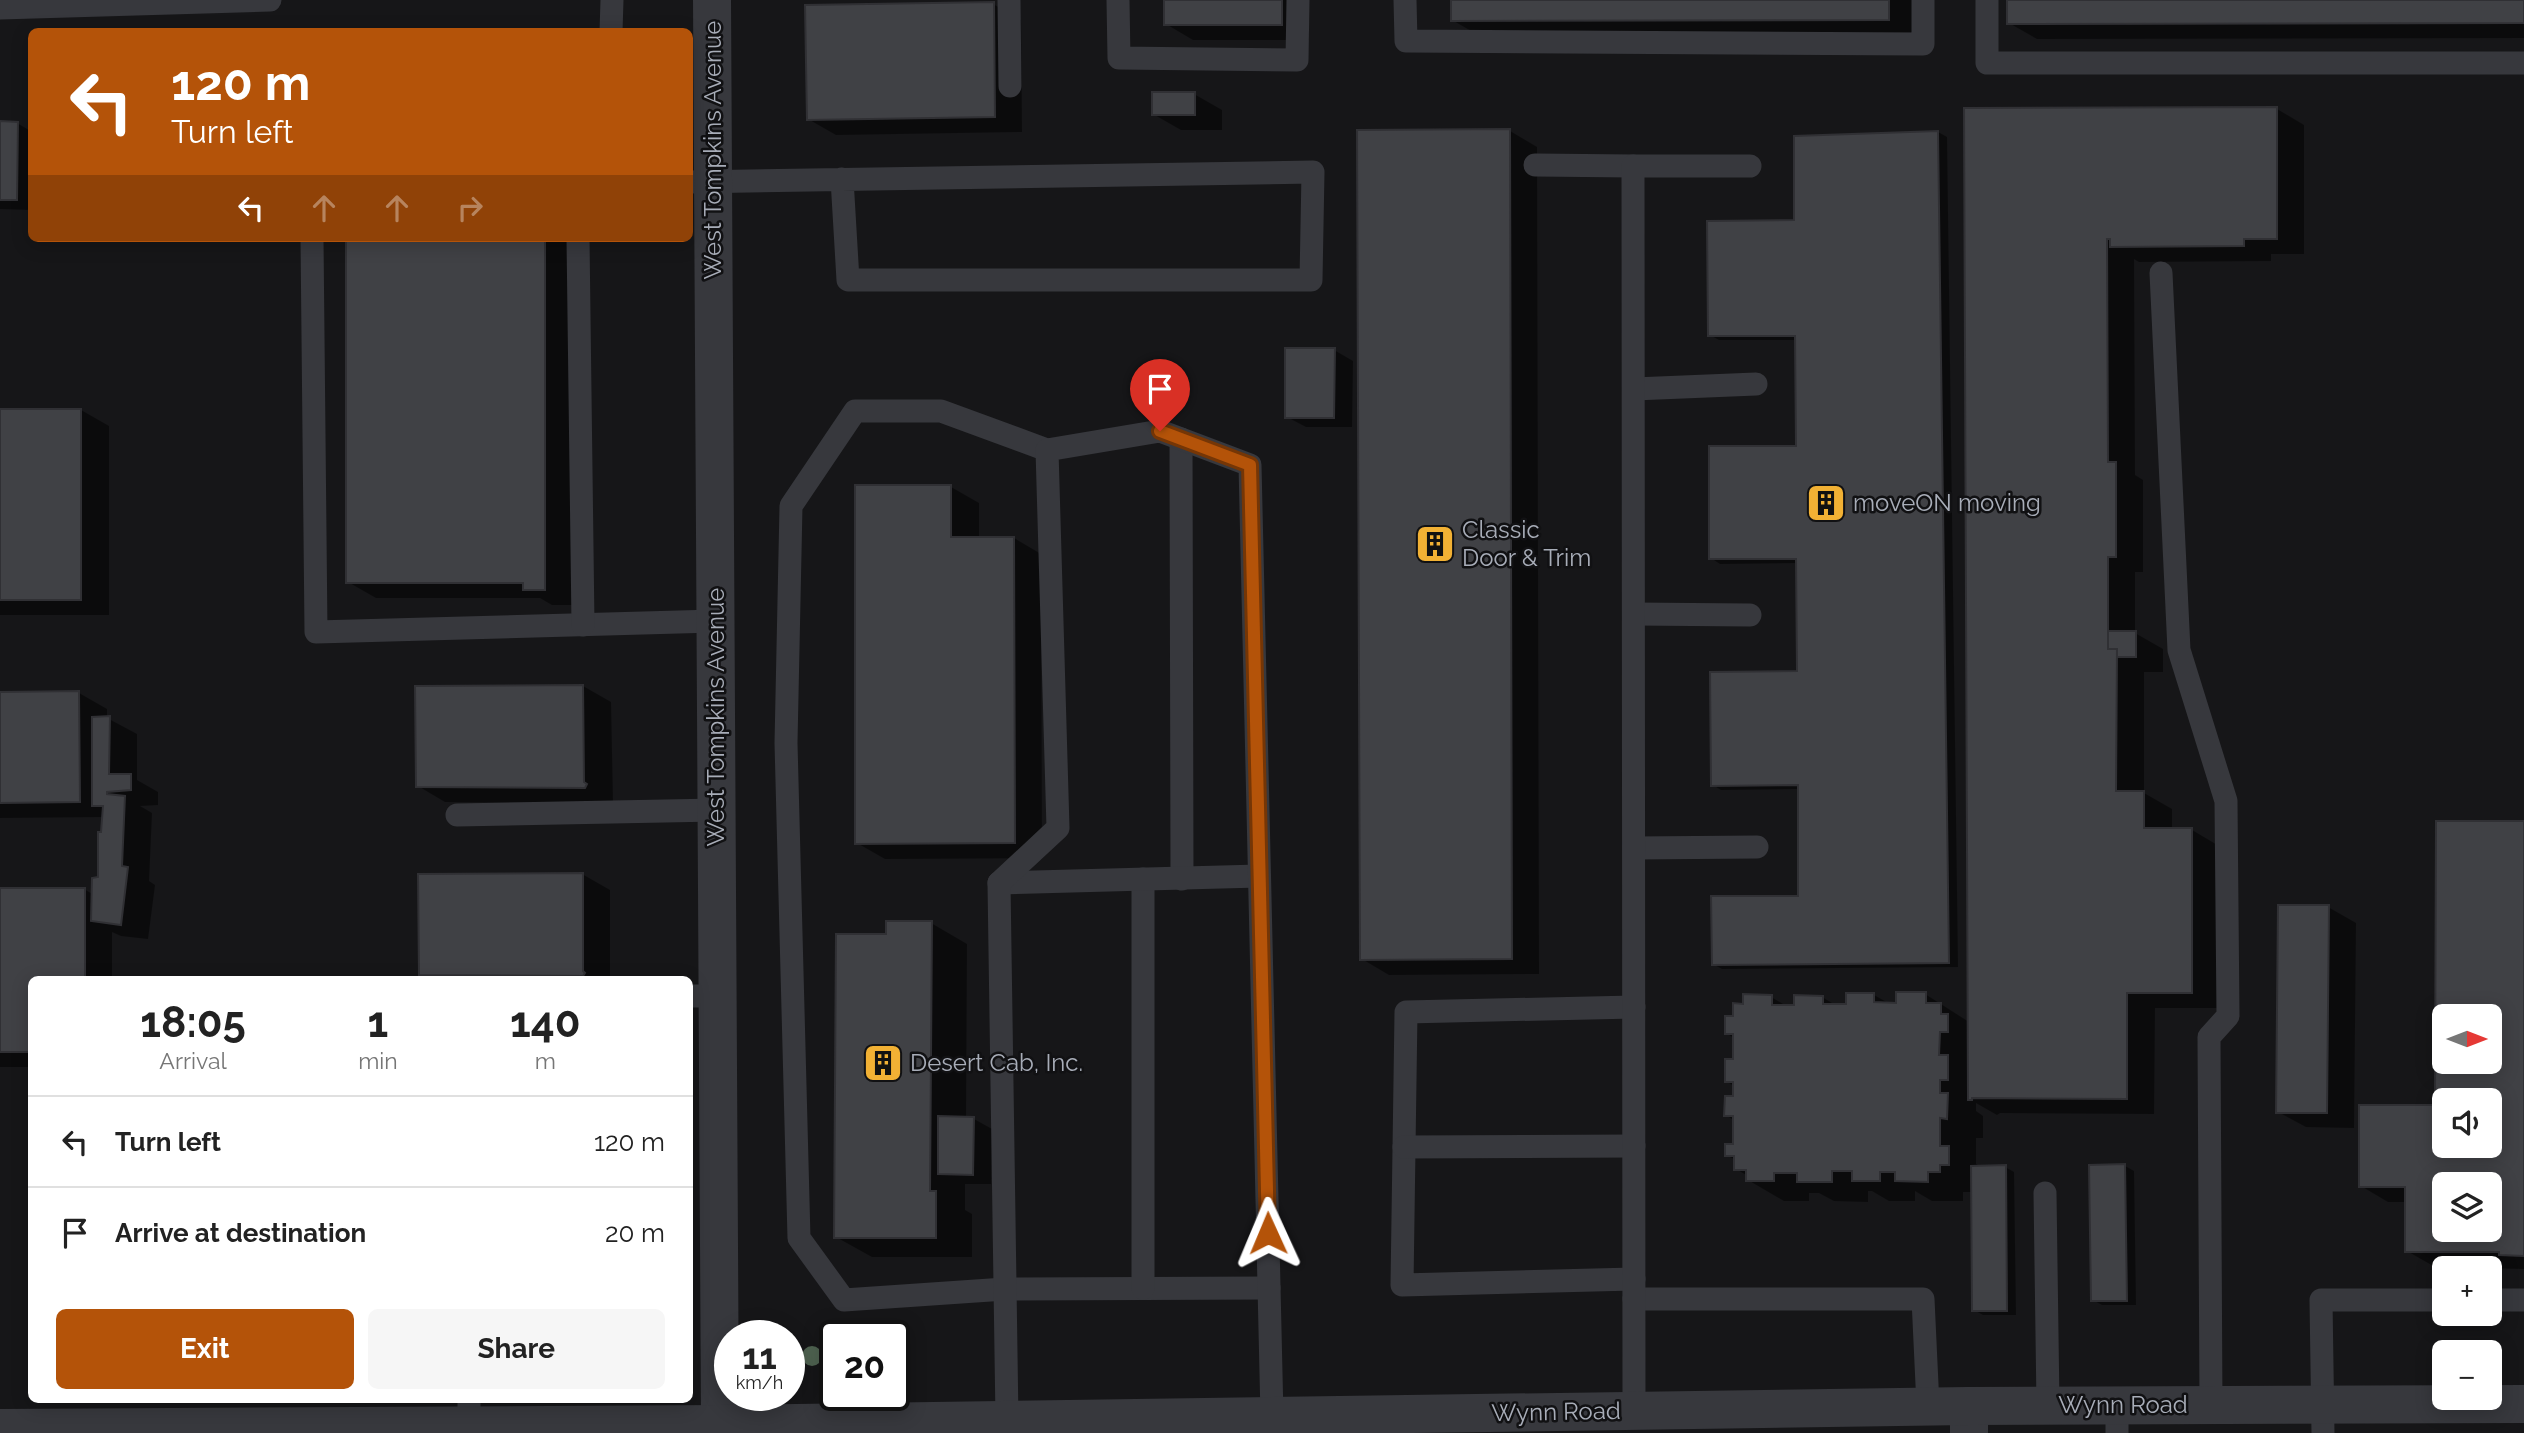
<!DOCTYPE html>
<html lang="en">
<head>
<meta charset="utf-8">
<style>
  :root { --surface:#fff; --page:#f6f6f6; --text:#222; --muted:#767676; --line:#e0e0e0; --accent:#b45309 }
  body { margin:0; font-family:Raleway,sans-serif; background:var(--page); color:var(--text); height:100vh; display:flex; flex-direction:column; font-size:26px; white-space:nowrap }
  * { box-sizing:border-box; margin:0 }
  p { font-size:23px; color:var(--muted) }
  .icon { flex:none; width:38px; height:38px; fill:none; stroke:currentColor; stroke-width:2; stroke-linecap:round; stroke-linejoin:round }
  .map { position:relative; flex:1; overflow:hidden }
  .drawer { position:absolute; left:28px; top:976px; width:665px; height:427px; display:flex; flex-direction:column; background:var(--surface); border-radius:10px; box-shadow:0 4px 18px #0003 }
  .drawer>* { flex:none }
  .banner { position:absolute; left:28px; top:28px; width:665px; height:214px; border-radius:10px; box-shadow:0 4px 18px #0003; background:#b45309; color:#fff; overflow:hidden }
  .needle { width:46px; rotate:90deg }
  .buttons { position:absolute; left:2432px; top:1004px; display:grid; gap:14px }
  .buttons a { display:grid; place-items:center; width:70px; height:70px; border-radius:10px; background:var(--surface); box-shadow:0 4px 18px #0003; font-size:35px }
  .speed { position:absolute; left:714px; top:1320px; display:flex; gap:14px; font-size:35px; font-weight:700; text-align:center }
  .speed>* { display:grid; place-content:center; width:91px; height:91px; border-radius:50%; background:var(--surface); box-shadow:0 4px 18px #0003; line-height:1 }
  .speed small { font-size:18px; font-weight:400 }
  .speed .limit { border:4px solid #111; border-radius:10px; background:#fff; color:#111 }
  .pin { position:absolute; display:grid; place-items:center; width:60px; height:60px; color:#fff; margin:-72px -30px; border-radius:50% 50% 50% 0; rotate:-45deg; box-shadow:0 0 7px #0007 }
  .pin .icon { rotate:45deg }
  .me { position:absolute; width:77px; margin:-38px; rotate:359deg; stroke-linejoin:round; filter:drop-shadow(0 0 5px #0008) }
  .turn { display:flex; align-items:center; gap:24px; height:147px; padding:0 28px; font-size:32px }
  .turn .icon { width:91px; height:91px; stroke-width:2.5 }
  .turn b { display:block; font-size:49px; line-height:60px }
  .lanes { display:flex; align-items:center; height:66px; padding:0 28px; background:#0003; justify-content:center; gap:35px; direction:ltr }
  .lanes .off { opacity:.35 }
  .eta { display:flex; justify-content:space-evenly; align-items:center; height:119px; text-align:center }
  .eta b { font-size:42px; font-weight:700; line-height:49px }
  .primary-button { display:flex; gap:14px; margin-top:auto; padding:14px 28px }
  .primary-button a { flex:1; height:80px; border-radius:10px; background:var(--accent); color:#fff; font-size:28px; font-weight:700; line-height:80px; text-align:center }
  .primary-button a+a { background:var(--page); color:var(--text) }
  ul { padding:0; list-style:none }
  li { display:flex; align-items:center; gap:21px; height:91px; padding:0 28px; border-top:2px solid var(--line) }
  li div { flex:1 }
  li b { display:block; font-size:26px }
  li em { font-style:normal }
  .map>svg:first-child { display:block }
  .shadow { fill:#0007; fill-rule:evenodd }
  .building { fill:#404145; stroke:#303034; stroke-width:2; fill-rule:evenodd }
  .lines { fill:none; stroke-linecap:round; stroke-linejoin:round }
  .service { stroke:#37383d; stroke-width:23 }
  .minor { stroke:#37383d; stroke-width:38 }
  .tertiary { stroke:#37383d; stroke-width:38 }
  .tree { fill:#506452 }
  .route-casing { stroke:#753606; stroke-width:18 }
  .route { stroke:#b45309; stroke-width:12 }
  .labels { text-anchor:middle; stroke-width:5; stroke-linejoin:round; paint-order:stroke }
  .street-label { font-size:24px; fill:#a8adb8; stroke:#111113 }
  .poi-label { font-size:24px; fill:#a8adb8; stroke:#111113; text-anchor:start }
</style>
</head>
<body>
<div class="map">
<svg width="2524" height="1433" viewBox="0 0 2524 1433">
  <rect width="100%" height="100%" fill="#161618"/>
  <g class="shadow">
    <polygon points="1166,0 1309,0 1309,40 1193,40 1166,24"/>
    <polygon points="1452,0 1916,0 1916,35 1480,36 1452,20"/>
    <polygon points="2009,0 2524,0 2524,38 2037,39 2009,23"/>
    <polygon points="993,4 1021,20 1022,132 836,135 808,119"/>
    <polygon points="1194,94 1222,110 1222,130 1181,130 1153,114"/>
    <polygon points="2277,109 2304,125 2304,254 2271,254 2271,261 2139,262 2134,259 2135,475 2143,480 2143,572 2135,572 2135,633 2163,649 2163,672 2144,672 2144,793 2172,809 2172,830 2192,830 2219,846 2219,1008 2155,1008 2154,1114 2000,1113 1997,1115 1976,1103 1976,1111 1983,1116 1983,1138 1976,1138 1976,1164 1981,1167 2005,1167 2014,1172 2016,1315 1983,1315 1974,1310 1973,1192 1963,1192 1963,1201 1932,1201 1915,1191 1915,1201 1889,1201 1872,1191 1868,1191 1868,1202 1834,1201 1819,1193 1809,1193 1809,1201 1784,1201 1748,1180 1748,1176 1736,1169 1736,1160 1726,1155 1735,1145 1735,1121 1726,1115 1734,1098 1734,1086 1726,1081 1734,1060 1734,1038 1726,1033 1745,1006 1771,997 1788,1007 1822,997 1837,1006 1848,1006 1874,995 1890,1004 1898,1005 1925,994 1969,1022 1965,110"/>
    <polygon points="0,123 17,123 32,132 32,210 0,209"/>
    <polygon points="1510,131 1537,147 1539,974 1389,975 1362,959"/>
    <polygon points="1938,132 1947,137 1958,967 1722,969 1713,964 1800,898 1799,789 1721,790 1713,785 1799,673 1798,563 1720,564 1711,558 1797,448 1797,340 1719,340 1710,335 1796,222"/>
    <polygon points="348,238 572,238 572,605 552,605 540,598 376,598 348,582"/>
    <polygon points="1334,350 1353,361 1352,427 1306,427 1287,417"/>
    <polygon points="0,410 81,410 109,426 109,615 0,615"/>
    <polygon points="856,487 951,487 979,503 979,538 1014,538 1041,554 1042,858 885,859 857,843"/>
    <polygon points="583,686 611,702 613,803 445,802 418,786"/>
    <polygon points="0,693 79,693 107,709 107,718 137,734 137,780 158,792 158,805 140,806 152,813 149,881 155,885 148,939 121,936 112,932 112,980 32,980 32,1067 0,1067 0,890 84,889 94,895 100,879 104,817 0,818"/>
    <path d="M2438,823h86v446l-89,-2 -28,-16v-49h-19l-27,-16 76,-79zM2445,1017h45v45h-45zM2445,1101h45v45h-45zM2445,1185h45v45h-45z"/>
    <polygon points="582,874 610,890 610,980 431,980 421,974"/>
    <polygon points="2328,907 2356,923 2354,1128 2306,1127 2278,1112"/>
    <polygon points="931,923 967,944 966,1119 974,1119 992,1129 991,1184 965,1184 965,1210 972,1214 972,1257 872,1257 836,1237 888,936"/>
    <polygon points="2125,1166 2134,1171 2136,1305 2102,1305 2093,1300"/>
  </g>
  <g class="building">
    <rect x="1164" y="0" width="118" height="25"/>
    <polygon points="1451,0 1889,0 1889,20 1451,21"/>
    <polygon points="2007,0 2524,0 2524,23 2007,24"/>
    <polygon points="994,2 995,117 807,120 805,5"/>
    <rect x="1152" y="92" width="43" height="23"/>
    <polygon points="2277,107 2277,239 2244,239 2244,246 2110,247 2110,239 2107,239 2108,462 2116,462 2116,557 2108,557 2108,649 2117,649 2116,791 2144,791 2144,828 2192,828 2192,993 2127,993 2127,1099 1972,1098 1972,1100 1968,1100 1964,108"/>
    <polygon points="0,121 18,122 17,200 0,200"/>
    <polygon points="1510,129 1512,959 1360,960 1357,130"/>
    <polygon points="1938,131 1949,963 1712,965 1711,896 1798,896 1798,785 1711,786 1710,672 1797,671 1796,559 1709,559 1709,446 1796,446 1795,336 1708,336 1707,221 1794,220 1794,136"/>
    <polygon points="346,238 545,238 545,590 523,590 523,583 346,583"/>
    <polygon points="1285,348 1335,348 1334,418 1285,418"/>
    <rect x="0" y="409" width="81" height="191"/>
    <polygon points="855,485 951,485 951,537 1014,537 1015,843 855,844"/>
    <polygon points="2108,631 2136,631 2136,657 2117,657 2117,649 2108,649"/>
    <polygon points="583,685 584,782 587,784 585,788 416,787 415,686"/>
    <polygon points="79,691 80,802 0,803 0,692"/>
    <polygon points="110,716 109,774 131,774 131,790 107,792 107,794 125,796 122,866 128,867 121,925 91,921 92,878 98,877 98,832 101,832 103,806 92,806 92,717"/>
    <path d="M2436,821h88v435l-25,-1v-3h-94v-65h-46v-82h76zM2445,1017h45v45h-45zM2445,1101h45v45h-45zM2445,1185h45v45h-45z"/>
    <polygon points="583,873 583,971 585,973 583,976 419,975 418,874"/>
    <polygon points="0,888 85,888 85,980 32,980 32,1052 0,1052"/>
    <polygon points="2278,905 2329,905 2327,1113 2276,1113"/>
    <polygon points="886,921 932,921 930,1191 936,1191 936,1238 834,1238 836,934 886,934"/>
    <polygon points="1896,992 1926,992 1926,1003 1941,1003 1941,1014 1948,1014 1948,1032 1940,1032 1939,1055 1948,1055 1948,1080 1940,1080 1940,1093 1948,1093 1947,1119 1940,1118 1940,1146 1949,1146 1949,1165 1940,1165 1940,1172 1928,1172 1928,1182 1895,1181 1895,1172 1880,1172 1880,1181 1852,1181 1852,1171 1832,1171 1832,1182 1797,1182 1797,1173 1774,1173 1774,1181 1746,1181 1746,1170 1734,1170 1734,1156 1725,1156 1725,1144 1733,1144 1733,1116 1724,1116 1725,1096 1733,1096 1733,1082 1725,1082 1725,1059 1733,1059 1733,1034 1725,1034 1725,1016 1733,1016 1733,1003 1743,1004 1743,994 1772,995 1772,1005 1794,1005 1794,995 1823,996 1823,1004 1846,1004 1846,993 1874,993 1874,1002 1896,1003"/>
    <polygon points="938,1116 974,1117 973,1175 938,1174"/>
    <polygon points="2125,1164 2127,1301 2091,1301 2089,1165"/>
    <polygon points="2006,1165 2007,1311 1972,1311 1971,1166"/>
  </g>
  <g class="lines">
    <g class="service">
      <polyline points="1009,0 1010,86"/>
      <polyline points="1118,0 1119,58 1297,60 1298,0"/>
      <polyline points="1405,0 1406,41 1923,44 1923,0"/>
      <polyline points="1987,0 1987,63 2524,63"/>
      <polyline points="0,8 270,0"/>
      <polyline points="611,32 612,0"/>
      <polyline points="1535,165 1633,166"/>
      <polyline points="690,182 1313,172 1311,280 848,280 842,179"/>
      <polyline points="312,238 316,632 715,621"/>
      <polyline points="578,238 583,625"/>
      <polyline points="2161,273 2179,650 2226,801 2228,1016 2209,1037 2211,1405"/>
      <polyline points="1634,389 1756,384"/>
      <polyline points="1181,439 1182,879"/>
      <polyline points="1047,450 941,411 855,411 791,506 786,743 799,1238 844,1300 1005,1289 1269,1288"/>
      <polyline points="1634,614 1750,615"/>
      <polyline points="457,815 717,810"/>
      <polyline points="1634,848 1757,847"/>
      <polyline points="1143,879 1143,1288"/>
      <polyline points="999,883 1259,876"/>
      <polyline points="690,996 718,996"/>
      <polyline points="1634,1007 1406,1012 1402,1285 1634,1279"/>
      <polyline points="1404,1147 1634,1146"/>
      <polyline points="2045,1193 2048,1405"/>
      <polyline points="1634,1299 1923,1299 1928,1406"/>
      <polyline points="2490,1300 2524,1300"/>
      <polyline points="469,1400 469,1425"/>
      <polyline points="2117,1405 2117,1433"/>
      <polyline points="1634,1411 1633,166 1750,166"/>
      <polyline points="1007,1420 999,883 1058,828 1047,450 1160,431 1250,465 1272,1416"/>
      <polyline points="2323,1433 2321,1300 2445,1300"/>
    </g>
    <polyline class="minor" points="1969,1406 1969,1433"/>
    <g class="tertiary">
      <polyline points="712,0 720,1424"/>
      <polyline points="0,1428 720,1424 1968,1406 2524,1404"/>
    </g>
  </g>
  <circle class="tree" cx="812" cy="1356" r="10"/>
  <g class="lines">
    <g class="route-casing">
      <polyline id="route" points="1160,431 1250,465 1268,1233"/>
    </g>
    <use href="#route" class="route"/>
  </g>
  <defs>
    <g id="building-square" transform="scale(2.0125)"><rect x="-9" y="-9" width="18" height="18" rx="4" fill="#f2b134" stroke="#111113"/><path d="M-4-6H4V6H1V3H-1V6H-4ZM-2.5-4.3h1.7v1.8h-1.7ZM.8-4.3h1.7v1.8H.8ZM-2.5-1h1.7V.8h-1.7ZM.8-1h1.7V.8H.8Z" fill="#111"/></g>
  </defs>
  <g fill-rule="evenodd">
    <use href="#building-square" x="1826" y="503"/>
    <use href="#building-square" x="1435" y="544"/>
    <use href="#building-square" x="883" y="1063"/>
  </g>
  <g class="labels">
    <g class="street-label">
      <text transform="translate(713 150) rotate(-90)" y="8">West Tompkins Avenue</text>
      <text transform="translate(716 717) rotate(-90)" y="8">West Tompkins Avenue</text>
      <text x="2123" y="1413">Wynn Road</text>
      <text transform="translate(1556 1412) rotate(-1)" y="8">Wynn Road</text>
    </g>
    <g class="poi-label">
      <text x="1853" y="511">moveON moving</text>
      <text x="1462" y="538">Classic<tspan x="1462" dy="28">Door &amp; Trim</tspan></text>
      <text x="910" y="1071">Desert Cab, Inc.</text>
    </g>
  </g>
</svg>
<div class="buttons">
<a><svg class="needle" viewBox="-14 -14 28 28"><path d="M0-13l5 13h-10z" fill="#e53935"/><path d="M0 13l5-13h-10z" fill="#767676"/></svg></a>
<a><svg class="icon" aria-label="sound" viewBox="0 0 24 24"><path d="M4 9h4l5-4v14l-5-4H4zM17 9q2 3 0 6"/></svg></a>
<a><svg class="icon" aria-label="layers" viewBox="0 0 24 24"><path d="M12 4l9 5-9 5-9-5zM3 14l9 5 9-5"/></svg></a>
<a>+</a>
<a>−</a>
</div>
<div class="speed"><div>11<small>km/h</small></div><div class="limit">20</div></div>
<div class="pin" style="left:1160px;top:431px;background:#d93025"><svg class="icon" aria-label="arrive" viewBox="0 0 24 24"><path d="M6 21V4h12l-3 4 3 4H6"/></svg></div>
<svg class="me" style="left:1268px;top:1233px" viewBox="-20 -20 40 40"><path d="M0-17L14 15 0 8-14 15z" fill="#b45309" stroke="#fff" stroke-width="4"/></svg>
<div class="banner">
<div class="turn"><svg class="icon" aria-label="left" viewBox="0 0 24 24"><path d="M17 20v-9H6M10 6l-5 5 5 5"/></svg><div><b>120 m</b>Turn left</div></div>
<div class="lanes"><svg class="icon" aria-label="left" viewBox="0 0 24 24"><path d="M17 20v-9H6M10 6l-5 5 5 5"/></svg><svg class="icon off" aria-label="ahead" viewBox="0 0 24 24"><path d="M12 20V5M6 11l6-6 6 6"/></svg><svg class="icon off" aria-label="ahead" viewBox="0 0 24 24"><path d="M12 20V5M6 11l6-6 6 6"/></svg><svg class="icon off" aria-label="right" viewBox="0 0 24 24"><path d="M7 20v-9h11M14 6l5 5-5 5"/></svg></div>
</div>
<section class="drawer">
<div class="eta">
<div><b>18:05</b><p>Arrival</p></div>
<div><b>1</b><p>min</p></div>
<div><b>140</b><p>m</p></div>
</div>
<ul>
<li><svg class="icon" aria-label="left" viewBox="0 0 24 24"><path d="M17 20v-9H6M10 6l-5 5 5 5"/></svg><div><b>Turn left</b></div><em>120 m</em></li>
<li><svg class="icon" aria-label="arrive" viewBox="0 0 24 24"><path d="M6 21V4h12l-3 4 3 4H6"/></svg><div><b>Arrive at destination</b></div><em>20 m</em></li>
</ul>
<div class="primary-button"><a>Exit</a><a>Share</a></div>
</section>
</div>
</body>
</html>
